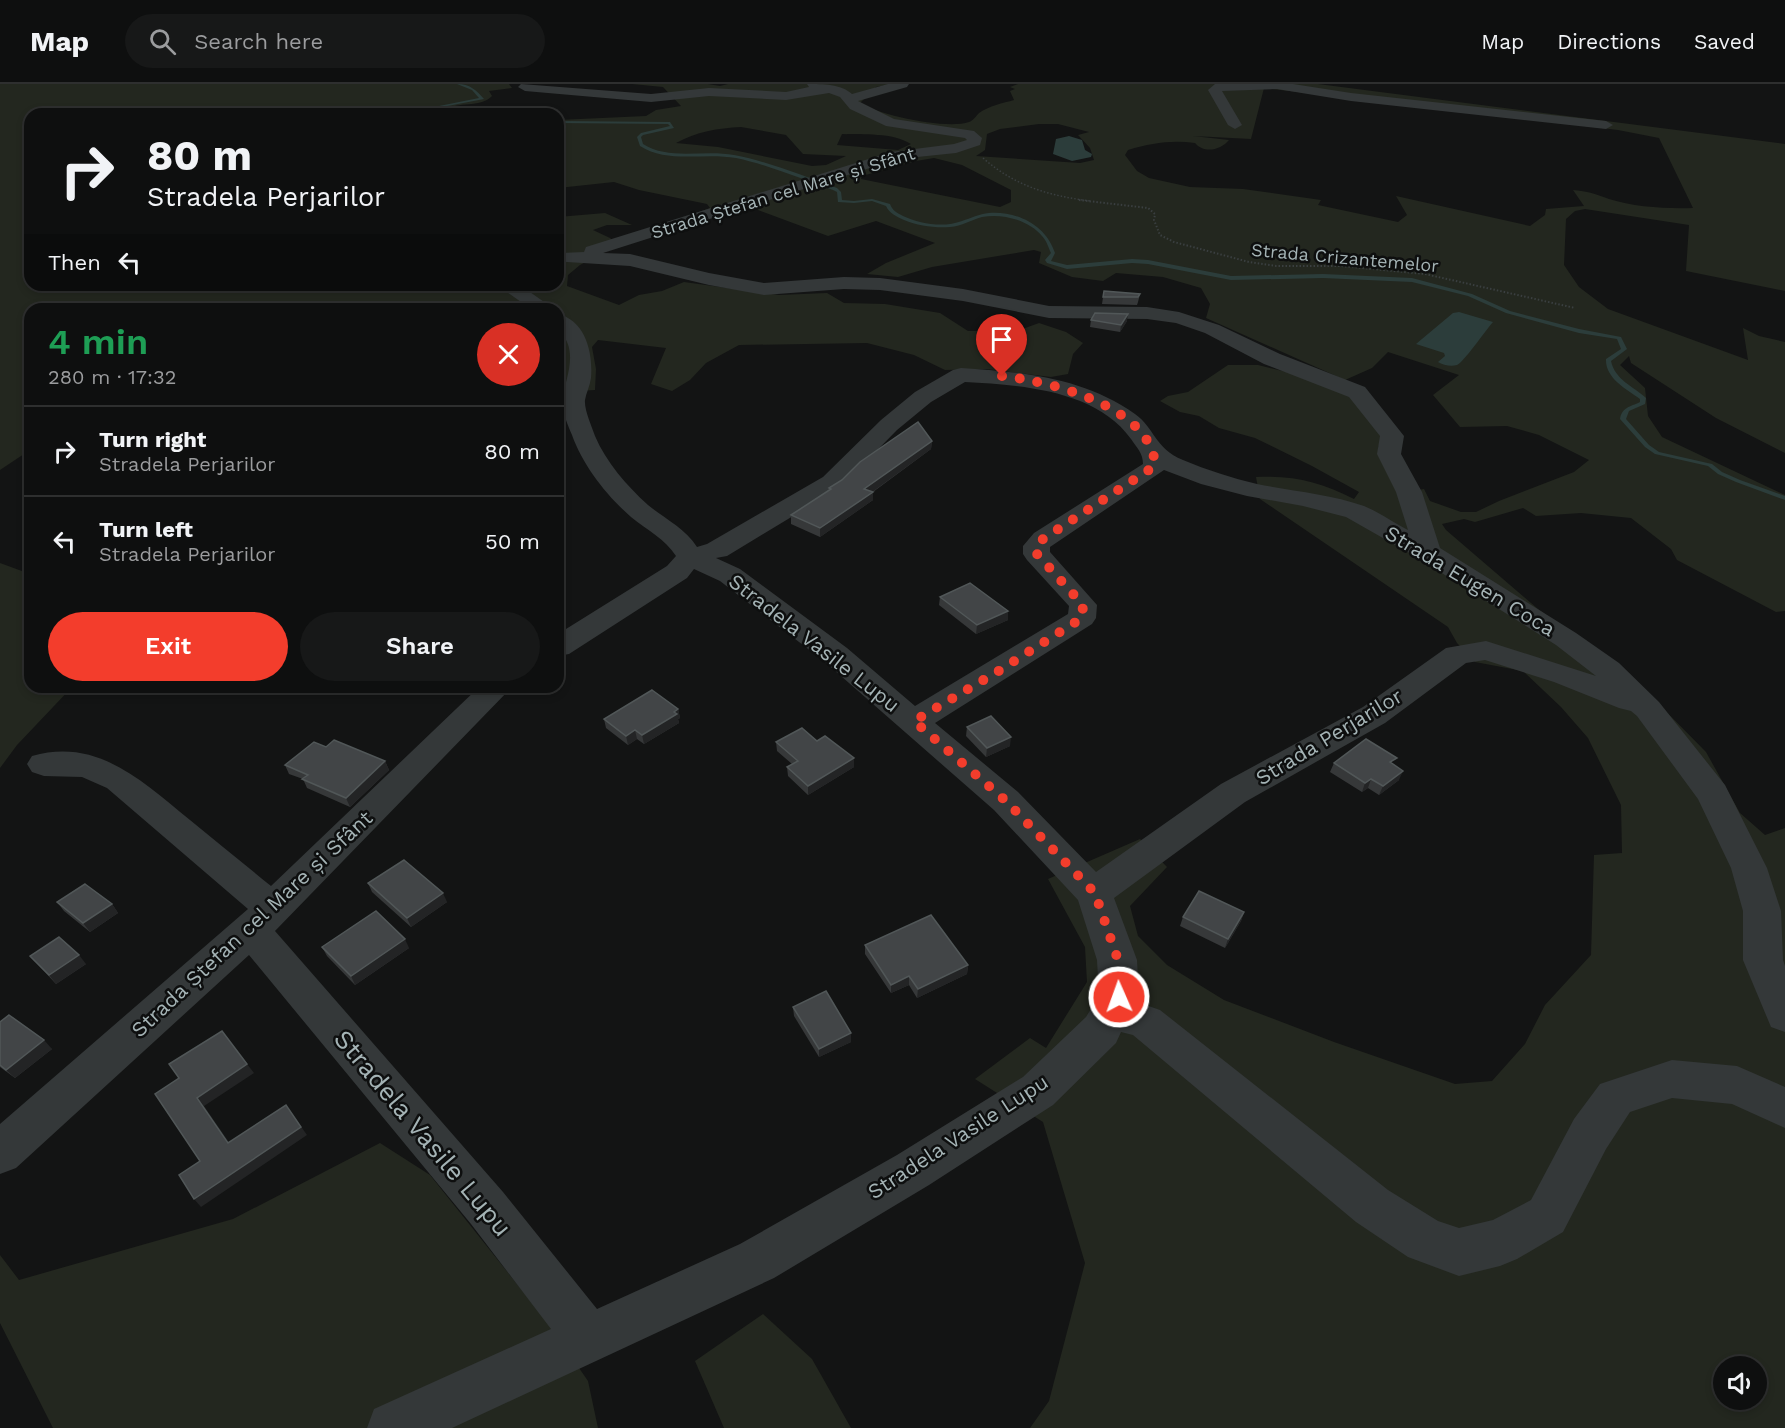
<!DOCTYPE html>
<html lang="en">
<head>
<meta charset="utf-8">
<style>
  :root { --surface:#0e0f0f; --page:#171818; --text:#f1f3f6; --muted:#9b9c9e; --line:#2e2f2f; --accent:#f33d2c }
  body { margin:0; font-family:"Work Sans",sans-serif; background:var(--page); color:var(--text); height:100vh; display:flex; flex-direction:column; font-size:22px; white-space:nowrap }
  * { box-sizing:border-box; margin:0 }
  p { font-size:20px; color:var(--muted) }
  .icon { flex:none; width:33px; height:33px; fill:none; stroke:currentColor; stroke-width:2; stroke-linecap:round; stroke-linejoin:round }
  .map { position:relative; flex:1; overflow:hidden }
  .drawer { position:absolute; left:24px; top:219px; width:540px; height:390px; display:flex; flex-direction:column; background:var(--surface); border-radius:18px; box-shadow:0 3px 9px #0003,0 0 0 2px var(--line) }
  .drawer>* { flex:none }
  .guide { position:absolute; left:24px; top:24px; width:540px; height:183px; border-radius:18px; box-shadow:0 3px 9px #0003,0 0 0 2px var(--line); background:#0e0f0f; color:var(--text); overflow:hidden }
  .buttons { position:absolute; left:1713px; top:1272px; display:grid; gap:12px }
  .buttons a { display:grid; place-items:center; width:54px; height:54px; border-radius:50%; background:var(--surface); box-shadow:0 3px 9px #0003,0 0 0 2px var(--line); font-size:30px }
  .pin { position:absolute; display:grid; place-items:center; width:51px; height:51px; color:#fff; margin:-62px -26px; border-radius:50% 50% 50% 0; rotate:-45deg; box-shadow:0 0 6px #0007 }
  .pin .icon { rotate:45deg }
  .me { position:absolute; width:66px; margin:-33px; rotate:358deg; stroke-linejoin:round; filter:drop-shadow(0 0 4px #0008) }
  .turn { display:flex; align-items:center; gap:21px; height:126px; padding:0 24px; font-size:27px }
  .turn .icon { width:78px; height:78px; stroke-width:2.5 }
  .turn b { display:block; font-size:42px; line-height:51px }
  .then { display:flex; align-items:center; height:57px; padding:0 24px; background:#0003; gap:12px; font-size:22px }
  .round { display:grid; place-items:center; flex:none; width:63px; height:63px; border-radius:32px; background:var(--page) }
  .overview { display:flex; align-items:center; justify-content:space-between; height:102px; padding:0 24px }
  h1 { font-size:36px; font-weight:600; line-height:45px; color:#1e9e55 }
  .action { display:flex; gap:12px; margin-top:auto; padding:12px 24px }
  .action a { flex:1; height:69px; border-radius:36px; background:var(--accent); color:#fff; font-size:24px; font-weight:600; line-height:69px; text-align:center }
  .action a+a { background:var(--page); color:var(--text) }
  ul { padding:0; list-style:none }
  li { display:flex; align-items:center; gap:18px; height:90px; padding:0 24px; border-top:2px solid var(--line) }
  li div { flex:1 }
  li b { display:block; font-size:22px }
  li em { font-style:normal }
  header { display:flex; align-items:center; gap:36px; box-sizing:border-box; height:84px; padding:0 30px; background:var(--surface); border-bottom:2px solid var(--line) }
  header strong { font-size:28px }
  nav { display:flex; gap:33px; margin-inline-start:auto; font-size:21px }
  .search { width:420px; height:54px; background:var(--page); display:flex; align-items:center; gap:15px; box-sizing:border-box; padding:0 21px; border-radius:33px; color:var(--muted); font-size:22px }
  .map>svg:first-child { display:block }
  .green { fill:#23271f; fill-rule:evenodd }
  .water { fill:#2c3d3b }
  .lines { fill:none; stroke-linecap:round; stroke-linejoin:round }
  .stream { fill:#2c3d3b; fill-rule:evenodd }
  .path-far1 { stroke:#3a3f40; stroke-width:1.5; stroke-dasharray:1.5 2; stroke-linecap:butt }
  .path { stroke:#3a3f40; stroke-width:2; stroke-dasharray:1.5 2; stroke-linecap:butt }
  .minor { fill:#343839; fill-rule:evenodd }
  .wall { fill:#363839 }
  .shaded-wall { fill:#232425 }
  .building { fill:#424547; stroke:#515758; stroke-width:1.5 }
  .route { stroke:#f33d2c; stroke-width:10; stroke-dasharray:0 18 }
  .labels { text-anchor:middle; stroke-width:5; stroke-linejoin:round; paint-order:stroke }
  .far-street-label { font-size:18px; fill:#a4b3b5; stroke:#0e0f0f }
  .street-label { font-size:21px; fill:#a4b3b5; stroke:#0e0f0f }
  .near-street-label { font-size:26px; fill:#a4b3b5; stroke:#0e0f0f }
</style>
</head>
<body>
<header>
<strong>Map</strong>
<div class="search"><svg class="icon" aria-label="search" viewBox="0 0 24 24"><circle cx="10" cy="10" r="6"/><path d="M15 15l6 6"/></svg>Search here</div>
<nav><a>Map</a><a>Directions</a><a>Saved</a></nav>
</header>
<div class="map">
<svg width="1785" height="1344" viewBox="0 0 1785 1344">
  <rect width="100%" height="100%" fill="#131414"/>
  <g class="green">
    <path d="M0,0h509l3,4 -23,3 3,5c-13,13 -33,4 -48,15l22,3h-436v171h528v-68l47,-4 27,12h-25l-14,5 17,8 8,7 -38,20 -12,10 -1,11 52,19 20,-10 23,-4 22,-9 95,13 48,-2 17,10 41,1 55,9 28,18h49l22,-8 27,9 17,11 -10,11 -5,20 -17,3 -65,-8 -41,1 -31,-15 -47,-12 -128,2 -33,18 -16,17 -18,11 -21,-7 15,-36 -68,-8 -6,7 4,22 -1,21 -37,2v-83h-528v141l-30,20z"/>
    <path d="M632,0h76l12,2 8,-2h165l-17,3 -16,16c19,12 87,27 109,19 4,-1 7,-6 10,-9 10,-7 24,-10 35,-13l-4,-9 5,-2 -5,-2 8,-3h300l467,60v147l-99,-20 3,-46 -104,-16 -10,2 -9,8 -2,46 15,22 29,22 140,51 -5,-32 16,8 26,6v111l-69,-35 -85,-55 -2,-7 -9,9 25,23 3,28 14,21 123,58v116l-9,1 -99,-52 -6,-11 -40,-31 -50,-5 -45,3 -13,-8 -48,14 -11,-3 -22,5 4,6 92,79 95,69 73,74 34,61 25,22 20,-7v600h-755l19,-27 36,-138 -42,-141 -68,-43 55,-41 16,10 41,-66 -2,-35 -37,-68 92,-40 27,28 -37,39 8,30 29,29 57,35 110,42 121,42 37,-3 33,-37 20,-39 46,-50 3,-100 28,-2 -1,-48 -33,-67 -27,-31 -38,-36 -48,-9 -18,-19 -9,-16 -188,-128 -4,-22c39,-2 64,5 98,22l5,-7 -47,-26 -57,-28 -36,-10 -20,-12 -19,-4 -20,-11 8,-5 20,-4 40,-27h30l29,7 64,22 34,42 -7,11 24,46 22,-4 6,12 31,11h15l23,-11 75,-29 15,-12 -50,-25 -32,-9 -47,1 -27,-32 26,-20 -71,-23 -16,16 -27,12 -139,-62 4,-14 -9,-16 -38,-11 -47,-4 -13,8 -31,-4 -33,-14 2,-11 -7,-2 -102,17 -34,10 -31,-3 19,-11 49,-20 -59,-22 -48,15 -78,-29 -50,14 -18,-3 28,-10 -3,-4 -68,-14 -25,-8 -56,6v-68l88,-4 10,-6 25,-4 -18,-19zM1264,4l354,42 41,8 34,70c-26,1 -59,-1 -84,-9 -13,-5 -22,-8 -36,-9l11,16 -38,3 -1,6 -15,11 -134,-30 11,19 -9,7 -80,-17 3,-5 -78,-11 -53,-2 -41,-9 -12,-7 -12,-16 3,-5c24,-7 43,-10 67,-7 9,11 26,7 34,-3l-36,-4 58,3zM1039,40h19l31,8 -11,3 12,13 4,12 -14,3 -104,-7 9,-6 2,-16 13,-5zM741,43l45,8 17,19 43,2 -20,9 -14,1 -94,-19 -42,-4c20,-11 42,-15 65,-16zM842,50c22,1 50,-2 69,10l-13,6 -61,-5zM934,74l28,7 49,25v12l-11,5 -139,-28 1,-3 54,-15zM1724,1282h32v34h-32z"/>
    <polygon points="0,479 30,490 30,603 72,603 17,661 0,684"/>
    <polygon points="380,1059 430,1091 545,1235 588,1297 598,1344 53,1344 0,1239 0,1171 19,1196 233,1135"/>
    <polygon points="763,1230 812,1275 851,1344 724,1344 695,1277"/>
  </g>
  <g class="water">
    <polygon points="1069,52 1082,56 1085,66 1092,70 1091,73 1072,77 1053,70 1056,55"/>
    <path d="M1459,228l34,10c-7,8 -30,41 -36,43 -6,2 -14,0 -19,-3l7,-6 -1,-3 -28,-9 37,-31z"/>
  </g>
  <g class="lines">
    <g class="stream">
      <path d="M457,0c13,0 19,6 27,15l-52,10 7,5h-5l-6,-4 1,-2 50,-10 -7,-8z"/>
      <path d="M558,37l112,1 4,6 -31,7 -2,2 2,7c27,17 61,5 91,11 36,7 69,21 103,33l4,4 1,8 12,1 18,-2 18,5c2,6 7,9 13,12 17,8 41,12 59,5 9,-3 17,-7 27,-8 28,-2 57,12 66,40l-4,8 16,4 65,-6 16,1 83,16 92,-2 89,4 60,16 38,17 69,18 42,8 6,12 -16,12c4,19 22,25 35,37l-1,6 -16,7 -3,8 23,26 10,7 53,12 10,8 18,8 45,16v4l-49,-18 -18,-8 -10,-8 -53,-12 -10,-7 -25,-28c2,-12 10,-12 20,-17v-3c-14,-10 -35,-21 -34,-40l15,-10 -4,-10 -38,-6 -73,-20 -38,-17 -56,-14 -89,-4 -92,2 -83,-16 -16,-1 -65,6 -20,-6 -2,-3 6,-7c-3,-6 -4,-12 -9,-17 -13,-16 -40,-23 -60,-19 -11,3 -20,9 -32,10 -15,1 -32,-1 -46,-7 -7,-3 -15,-7 -18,-14l-14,-5 -18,2 -16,-1 -1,-10 -4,-2c-32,-11 -64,-25 -97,-32 -32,-6 -68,6 -96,-12l-3,-9 4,-4 29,-7 -2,-2 -110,-1z"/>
    </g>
    <path class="path-far1" d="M983,74c32,28 66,38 108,43"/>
    <polyline class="path" points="1079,116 1148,124 1155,130 1154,136 1160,151 1174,158 1249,178 1276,182 1341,182 1425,190 1575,224"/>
    <g class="minor">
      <path d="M521,0l130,10 58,-6 77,4 23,-5 -2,-3c16,0 34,0 45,10l36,-10h21l-2,3 -49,14 36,18 80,12 8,7 -2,7 -24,8 -58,6 -295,94 27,1 79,19 55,10 80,-6 36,1 83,11 86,17 98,1 32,5 40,13 61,29 85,33 39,49 -3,18 21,38 18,56 136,85 43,30 40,39 66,83 42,83 14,43 2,49 2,6v66l-14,-5 -28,-67v-49l-12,-43 -33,-69 -61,-83 -6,-5 -12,-3 -65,-26 -69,-22 -19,3 -81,60 -140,79 -131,96 23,62 2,37 -2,5 23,8 228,180 50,31 21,7 34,-8 38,-20 43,-81 26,-35 72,-24 65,6 48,21v41l-53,-24 -60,-6 -42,14 -24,37 -43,83 -46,27 -17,7 -41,10 -51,-19 -52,-35 -223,-187 -12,-3 -5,11 -63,62 -124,80 -155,93 -322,150h-85l7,-19 177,-80 -80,-105 -222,-269 -233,213 -16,6v-50l248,-215 -141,-121 -25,-11 -38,-1 -12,-4 -5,-8 5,-8c66,-19 111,26 158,64 27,22 54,44 81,66l208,-199h33l-237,244 228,261 94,117 143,-65 157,-89 126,-78 63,-60 13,-21 -2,-36 -19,-60 -84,-90 -169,-148 -105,-81 -26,-12 -7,9 -118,76 -11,2v-22l109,-68 9,-10c-11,-17 -29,-26 -45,-39 -24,-21 -48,-51 -59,-82 -4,-9 -11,-26 -10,-35 4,-23 18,-51 -4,-70v-16c28,7 35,39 33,64 -1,8 -5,15 -6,22 -1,10 7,27 10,36 11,26 32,50 53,69 17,14 37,23 49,42l10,-3 116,-67 58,-57 34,-28 38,-22 8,-2c61,4 122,9 174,46 20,14 19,34 48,46 24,10 49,18 74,24 35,7 73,10 107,22 15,6 30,17 44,24l-12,-38 -19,-38 3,-18 -31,-39 -85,-33 -59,-31 -29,-10 -29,-4 -98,-1 -86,-17 -83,-11 -36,-1 -80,6 -55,-10 -79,-19 -63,-4 -6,-1 -3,-4 3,-4 23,-1 2,-5 305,-95 63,-8 13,-4 -2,-2 -79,-12 -36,-17 -10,-12 -11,-4 -43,7 -77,-4 -58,6 -126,-11 -7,-4zM965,298c56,3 131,8 166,57 6,9 12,14 12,25l-109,69 -11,13v8l4,6 42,46 -1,8 -153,92 -68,-58 -107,-79 -24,-11 11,-2 114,-69 56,-57 34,-28zM1164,386l37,14 46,12 56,10 43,11 72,41 138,87 40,31 -110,-35 -40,7 -83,59 -142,77 -125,88 -78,-80 -83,-69 157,-99 4,-6 1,-13 -47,-53v-5z"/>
      <polygon points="1215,0 1293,0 1351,9 1606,37 1613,41 1606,45 1351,17 1277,5 1222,7 1242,41 1235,45 1228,41 1208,6"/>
      <polygon points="497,201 520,201 554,225 531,225"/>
    </g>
  </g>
  <g class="wall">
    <polygon points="1104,207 1140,210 1138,218 1137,221 1102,220"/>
    <polygon points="1091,236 1127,237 1120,248 1090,243"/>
    <polygon points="932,357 931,365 873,408 873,416 820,453 791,440 791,431 829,406 829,404"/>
    <polygon points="940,513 1008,536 976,550 939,521"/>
    <polygon points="678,625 680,634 678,635 679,639 644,660 637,655 628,661 606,644 604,635"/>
    <polygon points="967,643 1010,662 986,673 966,652"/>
    <polygon points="817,657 854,674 854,683 808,711 788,692 787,683 792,680 777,667 776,658"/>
    <polygon points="326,663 385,677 389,686 350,723 307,704 303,695 289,690 285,681"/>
    <polygon points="1334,679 1394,680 1399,696 1379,711 1368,704 1362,708 1330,688"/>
    <polygon points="368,799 447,818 411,843 372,808"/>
    <polygon points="57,818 112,820 118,829 90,848 64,827"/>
    <polygon points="1244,828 1241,837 1225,864 1180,842 1183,833"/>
    <polygon points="865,861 968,881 967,890 917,914 909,901 891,909 865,870"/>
    <polygon points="322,863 409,864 355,901 327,872"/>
    <polygon points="30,872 86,880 56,900"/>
    <polygon points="793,923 851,949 851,958 819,973 794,932"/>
    <polygon points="0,938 52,965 15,994 0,983"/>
  </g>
  <g class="shaded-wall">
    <polygon points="1128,230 1127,237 1120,248 1121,241"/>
    <polygon points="932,357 931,365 864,414 864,405"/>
    <polygon points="873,408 873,416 820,453 820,444"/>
    <polygon points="1008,527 1008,536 976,550 977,541"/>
    <polygon points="678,625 680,634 678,635 679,639 644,660 642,651"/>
    <polygon points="635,646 637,655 628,661 626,652"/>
    <polygon points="1011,653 1010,662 986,673 987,664"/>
    <polygon points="854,674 854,683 808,711 808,702"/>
    <polygon points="385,677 389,686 350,723 346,714"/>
    <polygon points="1403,687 1399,696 1379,711 1383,702"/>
    <polygon points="1371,695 1368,704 1362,708 1365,699"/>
    <polygon points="443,809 447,818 411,843 407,834"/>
    <polygon points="112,820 118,829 90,848 83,839"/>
    <polygon points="1244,828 1241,837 1225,864 1228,855"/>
    <polygon points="405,855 409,864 355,901 351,892"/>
    <polygon points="79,871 86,880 56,900 49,891"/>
    <polygon points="968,881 967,890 917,914 918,905"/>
    <polygon points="909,892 909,901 891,909 891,901"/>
    <polygon points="851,949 851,958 819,973 819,965"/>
    <polygon points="44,956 52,965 15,994 6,986"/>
    <polygon points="247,980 254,989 204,1022 235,1067 197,1014"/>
    <polygon points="286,1021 307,1051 201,1123 194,1115"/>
  </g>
  <g class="building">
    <polygon points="1104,207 1140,210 1138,213 1103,213"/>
    <polygon points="1095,229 1128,230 1121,241 1091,236"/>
    <polygon points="918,338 932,357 864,405 873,408 820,444 791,431 831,405 829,404 842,396 860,378"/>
    <polygon points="970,499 1008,527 977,541 940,513"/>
    <polygon points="652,606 678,625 674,628 677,630 642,651 635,646 626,652 604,635"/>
    <polygon points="991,632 1011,653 987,664 967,643"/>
    <polygon points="802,644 817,657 825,652 854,674 808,702 787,683 798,677 776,658"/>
    <polygon points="1366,655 1397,674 1390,678 1403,687 1383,702 1371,695 1365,699 1334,679"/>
    <polygon points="334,656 385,677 346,714 302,695 308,691 285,681 314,658 326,663"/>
    <polygon points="404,776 443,809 407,834 368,799"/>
    <polygon points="85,800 112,820 83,839 57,818"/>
    <polygon points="1199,807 1244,828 1228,855 1183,833"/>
    <polygon points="376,827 405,855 351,892 322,863"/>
    <polygon points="931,831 968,881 918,905 909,892 891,901 865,861"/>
    <polygon points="59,853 79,871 49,891 30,872"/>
    <polygon points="826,907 851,949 819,965 793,923"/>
    <polygon points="9,931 44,956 6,986 0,981 0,938"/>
    <polygon points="222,947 247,980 197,1014 228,1059 286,1021 301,1043 194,1115 179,1091 200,1077 155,1010 179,994 169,980"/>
  </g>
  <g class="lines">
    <path class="route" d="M1002,292c47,5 151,31 153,90l-112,73 -7,7 1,8 46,51 -1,13 -85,54 -83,49 92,80 89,92 23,67 1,37"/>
  </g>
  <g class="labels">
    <g class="far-street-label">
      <text transform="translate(783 109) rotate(-17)" y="6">Strada Ștefan cel Mare și Sfânt</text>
      <text transform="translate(1345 174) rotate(5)" y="6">Strada Crizantemelor</text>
    </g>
    <g class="street-label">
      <text transform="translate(1470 497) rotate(31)" y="7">Strada Eugen Coca</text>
      <text transform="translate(814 559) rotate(38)" y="7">Stradela Vasile Lupu</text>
      <text transform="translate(1329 653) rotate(-31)" y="7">Strada Perjarilor</text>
      <text transform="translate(252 840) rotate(-43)" y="7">Strada Ștefan cel Mare și Sfânt</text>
      <text transform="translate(958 1053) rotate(-33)" y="7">Stradela Vasile Lupu</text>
    </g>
    <g class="near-street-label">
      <text transform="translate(423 1049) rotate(50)" y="9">Stradela Vasile Lupu</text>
    </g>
  </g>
</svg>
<div class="buttons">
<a><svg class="icon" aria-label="sound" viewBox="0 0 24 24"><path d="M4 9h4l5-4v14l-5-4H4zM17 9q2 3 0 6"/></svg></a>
</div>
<div class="pin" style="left:1002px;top:292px;background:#d93025"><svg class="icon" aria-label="arrive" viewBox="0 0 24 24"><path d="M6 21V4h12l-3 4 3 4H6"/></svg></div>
<svg class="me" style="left:1119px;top:913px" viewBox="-20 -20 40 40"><circle r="17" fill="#f33d2c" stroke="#fff" stroke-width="3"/><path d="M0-11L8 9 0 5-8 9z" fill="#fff"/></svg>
<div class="guide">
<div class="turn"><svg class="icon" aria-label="right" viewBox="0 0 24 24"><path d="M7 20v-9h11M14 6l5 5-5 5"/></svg><div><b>80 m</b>Stradela Perjarilor</div></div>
<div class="then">Then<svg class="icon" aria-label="left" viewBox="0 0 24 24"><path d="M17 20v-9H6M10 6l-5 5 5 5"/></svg></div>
</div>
<section class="drawer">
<div class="overview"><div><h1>4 min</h1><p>280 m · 17:32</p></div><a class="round" style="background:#d93025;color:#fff"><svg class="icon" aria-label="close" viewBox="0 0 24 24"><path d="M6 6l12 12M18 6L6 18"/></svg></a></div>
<ul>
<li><svg class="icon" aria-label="right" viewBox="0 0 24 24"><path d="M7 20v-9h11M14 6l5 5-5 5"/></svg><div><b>Turn right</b><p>Stradela Perjarilor</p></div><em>80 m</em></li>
<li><svg class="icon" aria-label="left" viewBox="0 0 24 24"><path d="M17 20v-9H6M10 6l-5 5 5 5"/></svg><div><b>Turn left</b><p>Stradela Perjarilor</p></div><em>50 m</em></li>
</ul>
<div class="action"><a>Exit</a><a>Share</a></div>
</section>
</div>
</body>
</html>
